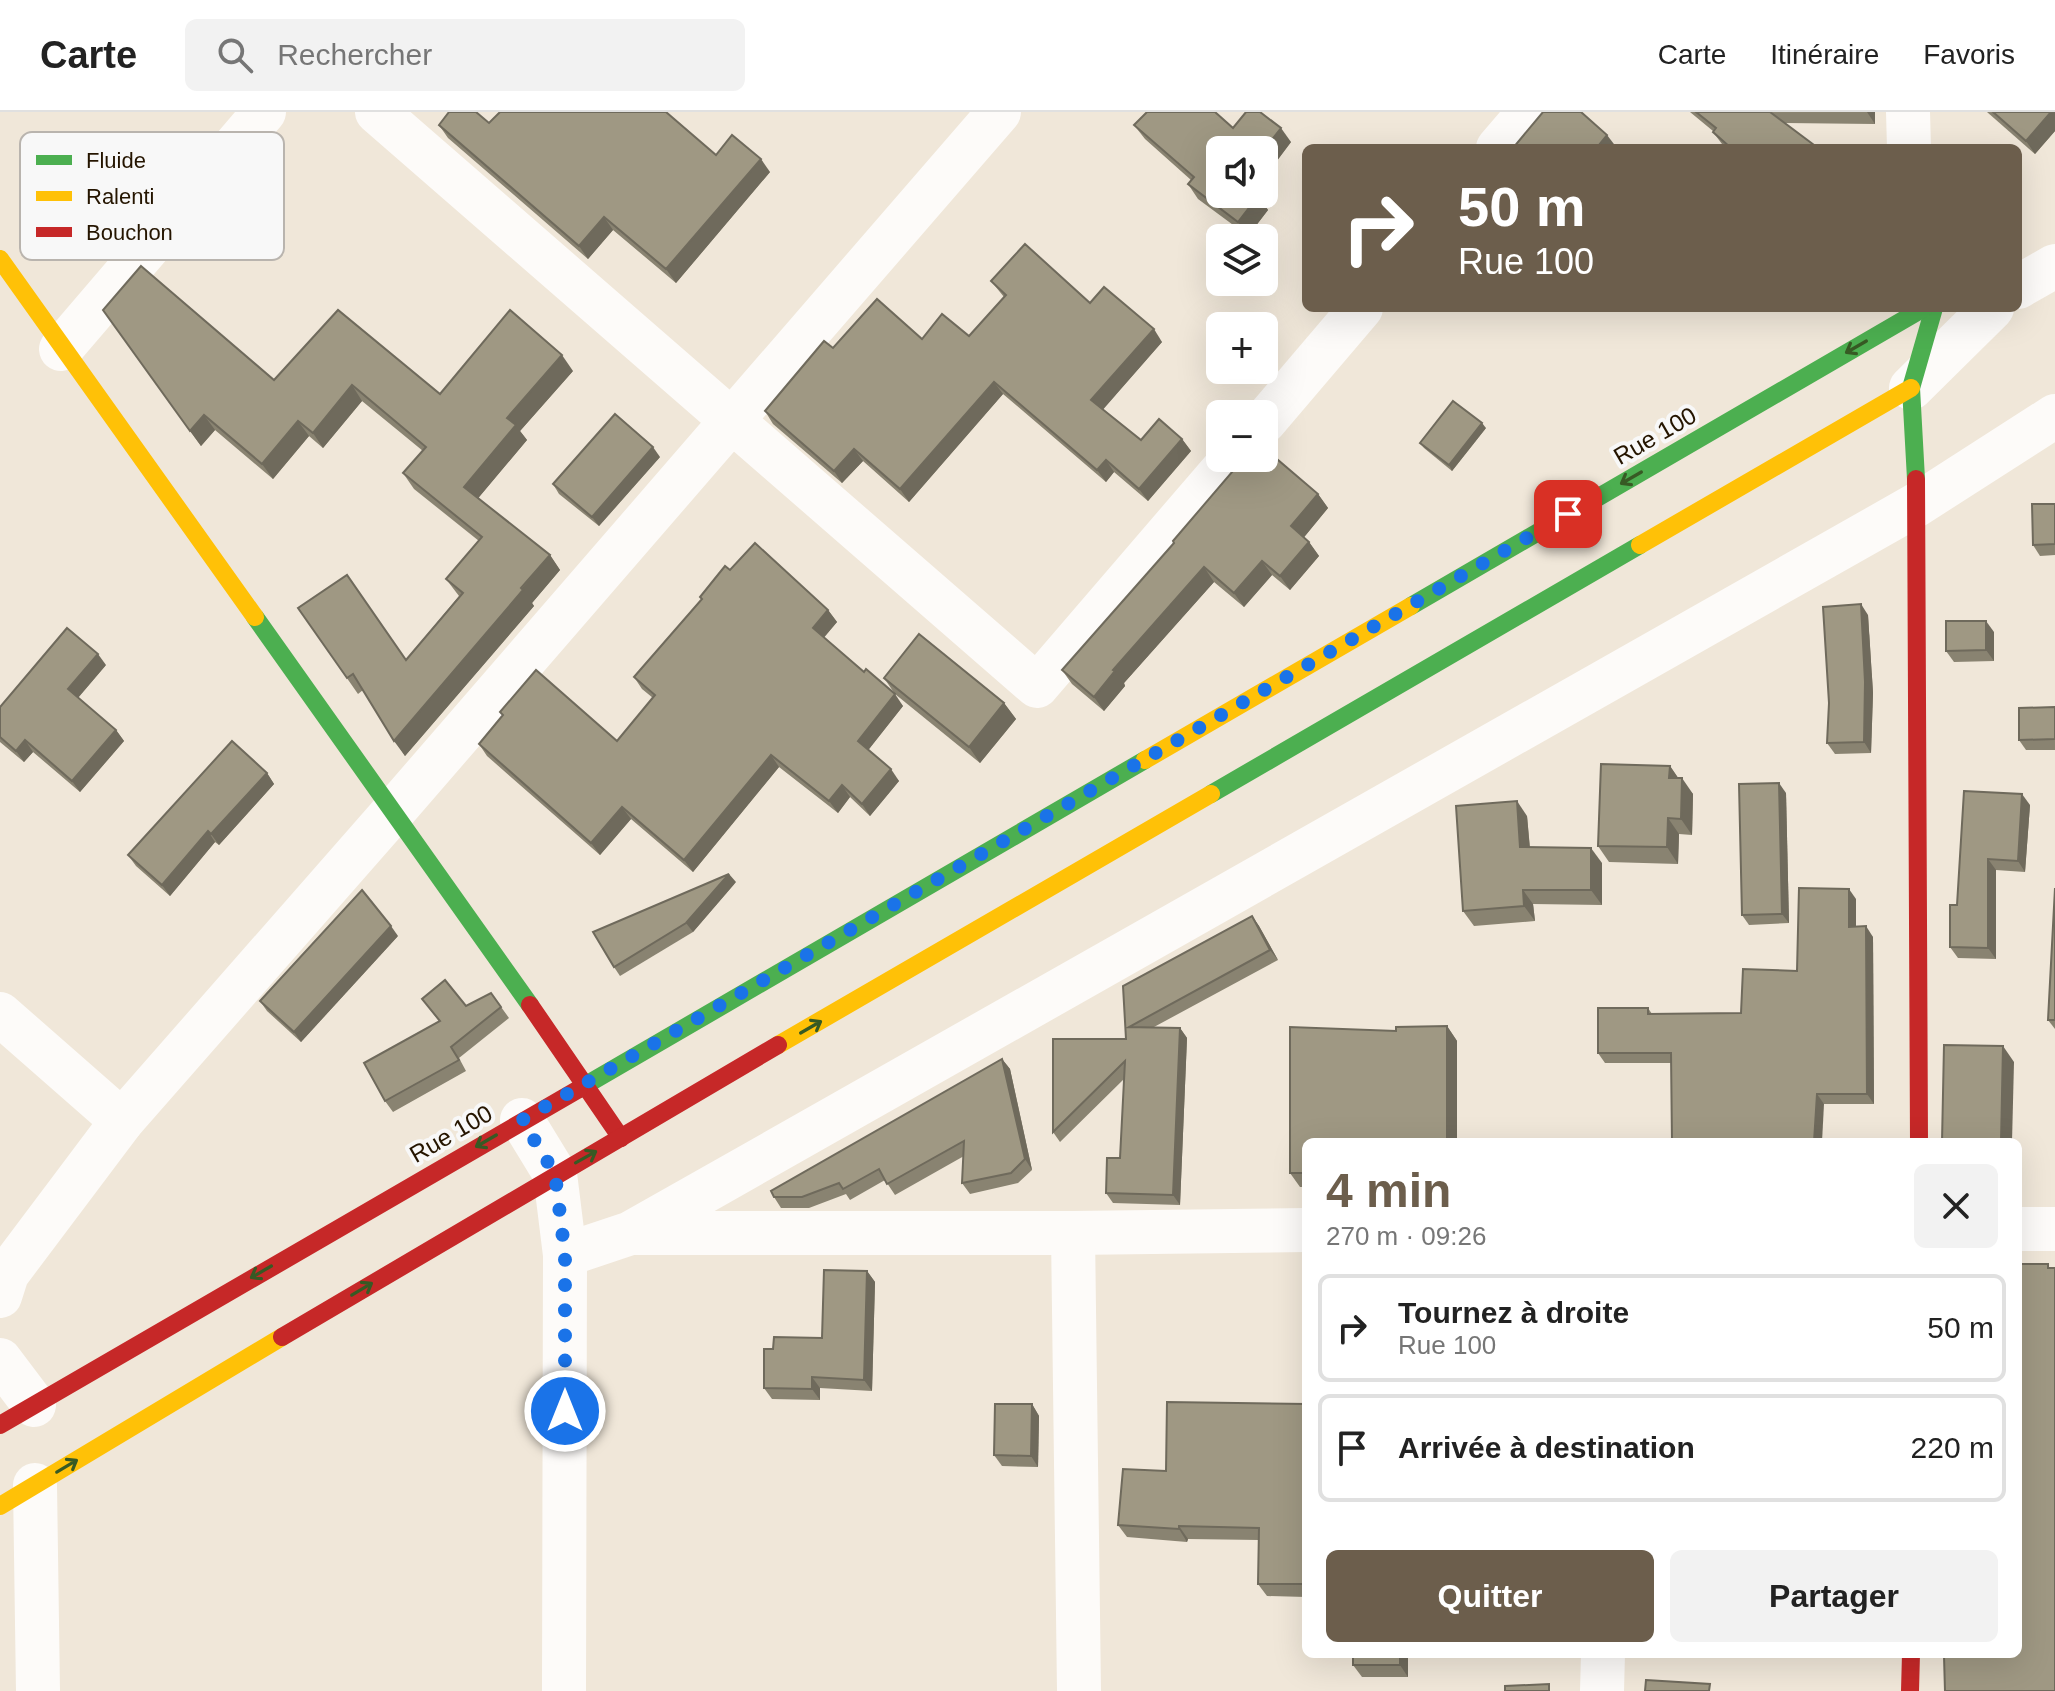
<!DOCTYPE html>
<html lang="fr">
<head>
<meta charset="utf-8">
<style>
  :root { --surface:#fff; --page:#f2f2f2; --text:#222; --muted:#767676; --line:#e0e0e0; --accent:#6c5e4c }
  body { margin:0; font-family:Helvetica,sans-serif; background:var(--page); color:var(--text); height:100vh; display:flex; flex-direction:column; font-size:30px; white-space:nowrap }
  * { box-sizing:border-box; margin:0 }
  p { font-size:26px; color:var(--muted) }
  .icon { flex:none; width:44px; height:44px; fill:none; stroke:currentColor; stroke-width:2; stroke-linecap:round; stroke-linejoin:round }
  .map { position:relative; flex:1; overflow:hidden }
  .details { position:absolute; left:1302px; top:1026px; width:720px; height:520px; display:flex; flex-direction:column; background:var(--surface); border-radius:12px; box-shadow:0 8px 32px #0002 }
  .details>* { flex:none }
  .top-card { position:absolute; left:1302px; top:32px; width:720px; height:168px; border-radius:12px; box-shadow:0 8px 32px #0002; background:#6c5e4c; color:#fff; overflow:hidden }
  .buttons { position:absolute; left:1206px; top:24px; display:grid; gap:16px }
  .buttons a { display:grid; place-items:center; width:72px; height:72px; border-radius:12px; background:var(--surface); box-shadow:0 8px 32px #0002; font-size:40px }
  .pin { position:absolute; display:grid; place-items:center; width:68px; height:68px; color:#fff; margin:-34px; border-radius:16px; box-shadow:0 4px 12px #0006 }
  .me { position:absolute; width:88px; margin:-44px; rotate:0deg; stroke-linejoin:round; filter:drop-shadow(0 0 6px #0008) }
  .turn { display:flex; align-items:center; gap:28px; height:168px; padding:0 24px; font-size:36px }
  .turn .icon { width:104px; height:104px; stroke-width:2.5 }
  .turn b { display:block; font-size:56px; line-height:68px }
  .round { display:grid; place-items:center; flex:none; width:84px; height:84px; border-radius:12px; background:var(--page) }
  .headline { display:flex; align-items:center; justify-content:space-between; height:136px; padding:0 24px }
  h1 { font-size:48px; font-weight:700; line-height:60px; color:var(--accent) }
  .primary-button { display:flex; gap:16px; margin-top:auto; padding:16px 24px }
  .primary-button a { flex:1; height:92px; border-radius:12px; background:var(--accent); color:#fff; font-size:32px; font-weight:700; line-height:92px; text-align:center }
  .primary-button a+a { background:var(--page); color:var(--text) }
  ul { padding:0; list-style:none }
  li { display:flex; align-items:center; gap:24px; height:108px; margin:0 16px 12px; padding:0 8px; border:4px solid var(--line); border-radius:12px }
  li div { flex:1 }
  li b { display:block; font-size:30px }
  li em { font-style:normal }
  header { display:flex; align-items:center; gap:48px; box-sizing:border-box; height:112px; padding:0 40px; background:var(--surface); border-bottom:2px solid var(--line) }
  header strong { font-size:38px }
  nav { display:flex; gap:44px; margin-inline-start:auto; font-size:28px }
  .search { width:560px; height:72px; background:var(--page); display:flex; align-items:center; gap:20px; box-sizing:border-box; padding:0 28px; border-radius:12px; color:var(--muted); font-size:30px }
  .map>svg:first-child { display:block }
  .lines { fill:none; stroke-linecap:round; stroke-linejoin:round }
  .street { stroke:#fdfbf9; stroke-width:44 }
  .fast { stroke:#4caf50; stroke-width:18 }
  .slow { stroke:#ffc107; stroke-width:18 }
  .jam { stroke:#c62828; stroke-width:18 }
  .wall { fill:#898371 }
  .shaded-wall { fill:#6f6a5c }
  .building { fill:#9f9883; stroke:#6f6a5c; stroke-width:2 }
  .oneway { stroke:#375a24 }
  .route { stroke:#1a73e8; stroke-width:14; stroke-dasharray:0 25.2 }
  .labels { text-anchor:middle; stroke-width:8; stroke-linejoin:round; paint-order:stroke }
  .street-label { font-size:24px; fill:#251500; stroke:#f8f8f8 }
  .key { fill:#f8f8f8; stroke:#b9b4ae; stroke-width:2 }
  .key-label { font-size:22px; fill:#251500 }
</style>
</head>
<body>
<header>
<strong>Carte</strong>
<div class="search"><svg class="icon" aria-label="search" viewBox="0 0 24 24"><circle cx="10" cy="10" r="6"/><path d="M15 15l6 6"/></svg>Rechercher</div>
<nav><a>Carte</a><a>Itinéraire</a><a>Favoris</a></nav>
</header>
<div class="map">
<svg width="2055" height="1579" viewBox="0 0 2055 1579">
  <rect width="100%" height="100%" fill="#f0e7d9"/>
  <g class="lines">
    <g class="street">
      <polyline points="377,0 1037,574 1233,346"/>
      <polyline points="1908,0 1909,36"/>
      <polyline points="1498,36 1529,0"/>
      <polyline points="2018,175 2055,154"/>
      <polyline points="61,237 264,0"/>
      <polyline points="1911,276 1992,196"/>
      <polyline points="1264,310 1361,196"/>
      <polyline points="0,902 122,1009"/>
      <polyline points="522,1008 555,1062 565,1143 564,1579"/>
      <polyline points="2018,1117 2055,1117"/>
      <polyline points="632,1121 1073,1121 1306,1118"/>
      <polyline points="1073,1121 1079,1579"/>
      <polyline points="565,1143 631,1121 1918,392 2055,304"/>
      <polyline points="0,1184 7,1162 122,1009 393,700 999,0"/>
      <polyline points="0,1248 34,1293"/>
      <polyline points="35,1373 38,1579"/>
      <polyline points="1602,1579 1603,1542"/>
    </g>
    <g class="fast">
      <polyline points="1916,367 1911,276 1934,196"/>
      <polyline points="1411,494 1924,196"/>
      <polyline points="255,505 530,893"/>
      <polyline points="1211,682 1640,433"/>
      <polyline points="579,977 1145,648"/>
    </g>
    <g class="slow">
      <polyline points="0,147 255,505"/>
      <polyline points="1640,433 1911,276"/>
      <polyline points="1145,648 1411,494"/>
      <polyline points="778,933 1211,682"/>
      <polyline points="0,1394 282,1225"/>
    </g>
    <g class="jam">
      <polyline points="1916,367 1919,1030"/>
      <polyline points="530,893 621,1026"/>
      <polyline points="282,1225 778,933"/>
      <polyline points="0,1313 579,977"/>
      <polyline points="1910,1579 1911,1542"/>
    </g>
  </g>
  <g class="wall">
    <polygon points="1690,0 1875,0 1875,12 1785,11 1818,36 1725,36 1713,20 1713,19"/>
    <polygon points="1987,0 2055,0 2055,19 2035,42"/>
    <polygon points="489,11 716,43 770,60 676,171 613,118 588,147 448,26 439,13"/>
    <polygon points="1134,13 1233,16 1291,30 1264,66 1264,38 1220,82 1258,84 1268,98 1248,124 1198,87 1188,72 1191,68 1145,27"/>
    <polygon points="991,169 1090,191 1162,230 1103,297 1141,328 1182,327 1191,339 1148,389 1114,360 1106,370 1003,282 909,390 863,349 842,371 773,312 765,299 833,236 969,224 1004,185"/>
    <polygon points="103,198 274,268 440,282 573,259 520,319 527,328 478,386 550,443 560,458 532,491 534,494 405,644 363,578 358,582 298,496 406,548 459,484 446,467 479,429 414,377 403,361 423,339 362,289 323,336 309,324 273,367 215,318 201,334"/>
    <polygon points="1486,316 1452,359 1424,336 1420,331"/>
    <polygon points="660,345 599,414 559,382 553,372"/>
    <polygon points="1318,382 1328,396 1304,425 1309,430 1319,444 1290,478 1272,463 1244,495 1214,470 1124,571 1125,574 1104,599 1072,572 1062,558 1174,431"/>
    <polygon points="2055,392 2055,443 2040,444 2033,433"/>
    <polygon points="730,458 828,498 837,510 824,525 903,594 868,638 899,669 870,704 850,685 838,701 779,655 693,760 631,707 600,743 487,644 479,632 503,604 500,600 617,629 653,586 642,577 634,565"/>
    <polygon points="1868,503 1873,581 1871,641 1835,642 1827,631"/>
    <polygon points="1994,520 1994,549 1954,550 1946,539"/>
    <polygon points="106,553 78,586 116,618 124,629 80,680 33,640 24,650 0,630 0,595"/>
    <polygon points="884,566 1004,591 1016,607 980,651 895,582"/>
    <polygon points="2055,595 2055,638 2026,638 2019,628"/>
    <polygon points="1670,654 1678,666 1693,682 1692,723 1679,722 1678,752 1609,750 1598,734"/>
    <polygon points="267,661 274,672 219,733 215,730 170,784 136,754 128,743"/>
    <polygon points="1964,679 2030,693 2025,760 1996,758 1996,847 1958,846 1950,835 1957,793"/>
    <polygon points="1786,681 1789,811 1749,813 1742,803"/>
    <polygon points="1527,704 1530,736 1602,751 1602,793 1533,792 1535,809 1474,814 1463,799"/>
    <polygon points="736,770 693,820 620,864 614,855"/>
    <polygon points="2055,776 2055,917 2048,908"/>
    <polygon points="1856,787 1856,814 1873,825 1874,992 1824,992 1671,951 1605,951 1598,941 1648,896 1652,902 1741,901 1797,859"/>
    <polygon points="1252,804 1259,814 1278,848 1154,915 1180,916 1187,926 1180,1093 1113,1091 1106,1081 1120,1046 1124,967 1060,1030 1053,1020 1126,927 1123,874"/>
    <polygon points="398,824 301,930 267,899 260,889"/>
    <polygon points="491,881 509,906 459,946 466,959 393,1000 385,989 439,909 422,887 466,894"/>
    <polygon points="1447,914 1457,929 1457,1030 1306,1030 1306,1075 1300,1075 1290,1061 1290,915 1396,919 1396,915"/>
    <polygon points="1002,947 1010,957 1032,1058 1018,1071 970,1082 962,1071 964,1044 895,1083 885,1068 850,1088 846,1082 809,1096 781,1096 774,1085"/>
    <polygon points="867,1159 875,1170 872,1279 820,1276 820,1288 772,1287 764,1276 773,1237 822,1226"/>
    <polygon points="1032,1292 1039,1304 1038,1355 1002,1354 994,1343"/>
    <polygon points="1306,1292 1306,1485 1267,1484 1258,1472 1259,1428 1188,1427 1187,1430 1127,1425 1118,1413 1166,1359"/>
    <polygon points="1408,1542 1408,1565 1362,1565 1353,1553"/>
    <polygon points="1828,1542 1873,1542 1873,1544 1830,1545"/>
  </g>
  <g class="shaded-wall">
    <polygon points="1867,0 1875,0 1875,12"/>
    <polygon points="2051,0 2055,0 2055,19 2035,42 2026,29"/>
    <polygon points="1281,16 1291,30 1264,66 1264,38"/>
    <polygon points="1607,23 1617,36 1601,36 1599,33"/>
    <polygon points="761,47 770,60 676,171 666,157"/>
    <polygon points="1258,84 1268,98 1248,124 1238,110"/>
    <polygon points="604,105 613,118 588,147 579,134"/>
    <polygon points="1154,217 1162,230 1100,301 1091,288"/>
    <polygon points="562,243 573,259 520,319 527,328 475,390 464,375 507,306"/>
    <polygon points="994,270 1003,282 909,390 900,377"/>
    <polygon points="352,273 362,289 323,336 313,321"/>
    <polygon points="204,303 215,318 201,334 190,319"/>
    <polygon points="298,309 309,324 273,367 262,352"/>
    <polygon points="1482,311 1486,316 1452,359 1449,353"/>
    <polygon points="1182,327 1191,339 1148,389 1139,377"/>
    <polygon points="653,335 660,345 599,414 592,405"/>
    <polygon points="854,337 863,349 842,371 834,359"/>
    <polygon points="1106,348 1114,360 1106,370 1097,358"/>
    <polygon points="1318,382 1328,396 1301,429 1291,414"/>
    <polygon points="1309,430 1319,444 1290,478 1280,464"/>
    <polygon points="550,443 560,458 532,491 534,494 405,644 394,629"/>
    <polygon points="1262,449 1272,463 1244,495 1234,481"/>
    <polygon points="1204,455 1214,470 1124,571 1125,574 1104,599 1094,585 1113,558"/>
    <polygon points="1861,492 1868,503 1873,581 1871,641 1864,630"/>
    <polygon points="828,498 837,510 822,528 813,516"/>
    <polygon points="1986,509 1994,520 1994,549 1986,538"/>
    <polygon points="98,542 106,553 76,588 68,577"/>
    <polygon points="895,582 903,594 866,641 858,629"/>
    <polygon points="1004,591 1016,607 980,651 969,635"/>
    <polygon points="116,618 124,629 80,680 72,669"/>
    <polygon points="25,628 33,640 24,650 16,639"/>
    <polygon points="771,643 779,655 693,760 684,748"/>
    <polygon points="1670,654 1681,670 1669,666"/>
    <polygon points="891,657 899,669 870,704 862,692"/>
    <polygon points="267,661 274,672 219,733 211,722"/>
    <polygon points="1682,666 1693,682 1692,723 1681,707"/>
    <polygon points="1779,671 1786,681 1789,811 1782,802"/>
    <polygon points="842,673 850,685 838,701 829,689"/>
    <polygon points="2022,682 2030,693 2025,760 2018,749"/>
    <polygon points="1517,689 1527,704 1531,750 1520,735"/>
    <polygon points="622,695 631,707 600,743 591,731"/>
    <polygon points="1668,706 1679,722 1678,752 1667,735"/>
    <polygon points="208,719 215,730 170,784 162,773"/>
    <polygon points="1591,736 1602,751 1602,793 1591,778"/>
    <polygon points="1988,747 1996,758 1996,847 1988,836"/>
    <polygon points="729,762 736,770 693,820 686,811"/>
    <polygon points="1849,777 1856,787 1856,825 1849,815"/>
    <polygon points="1523,778 1533,792 1535,809 1524,794"/>
    <polygon points="1252,804 1259,814 1278,848 1270,838"/>
    <polygon points="391,814 398,824 301,930 294,920"/>
    <polygon points="1866,814 1873,825 1874,992 1867,982"/>
    <polygon points="1447,914 1457,929 1457,1030 1447,1030"/>
    <polygon points="1180,916 1187,926 1180,1093 1173,1083"/>
    <polygon points="2003,934 2014,950 2012,1030 2001,1030"/>
    <polygon points="1002,947 1010,957 1032,1058 1025,1047"/>
    <polygon points="1817,982 1824,992 1822,1030 1814,1030"/>
    <polygon points="867,1159 875,1170 872,1279 864,1268"/>
    <polygon points="812,1265 820,1276 820,1288 812,1277"/>
    <polygon points="1032,1292 1039,1304 1038,1355 1031,1344"/>
    <polygon points="1179,1414 1188,1427 1187,1430 1179,1417"/>
    <polygon points="1400,1542 1408,1542 1408,1565 1400,1553"/>
  </g>
  <g class="building">
    <polygon points="449,0 476,0 489,11 500,0 666,0 716,43 732,23 761,47 666,157 604,105 579,134 439,13"/>
    <polygon points="1147,0 1215,0 1233,16 1246,0 1260,0 1281,16 1264,38 1220,38 1220,82 1255,82 1258,84 1238,110 1188,72 1194,65 1134,13"/>
    <polygon points="1543,0 1581,0 1607,23 1599,33 1602,36 1513,36"/>
    <polygon points="1696,0 1770,0 1818,36 1731,36 1713,20 1716,16"/>
    <polygon points="1993,0 2051,0 2026,29"/>
    <polygon points="1025,132 1090,191 1104,175 1154,217 1091,288 1141,328 1159,307 1182,327 1139,377 1106,348 1097,358 994,270 900,377 854,337 834,359 765,299 824,229 833,236 877,187 922,227 942,202 969,224 1006,183 991,169"/>
    <polygon points="141,154 274,268 338,198 440,282 510,198 562,243 507,306 516,313 464,375 550,443 521,476 523,478 394,629 353,562 347,566 298,496 347,463 406,548 463,481 446,467 482,425 403,361 426,335 352,273 313,321 298,309 262,352 204,303 190,319 103,198"/>
    <polygon points="1453,289 1482,311 1449,353 1420,331"/>
    <polygon points="615,302 653,335 592,405 553,372"/>
    <polygon points="1264,336 1318,382 1291,414 1309,430 1280,464 1262,449 1234,481 1204,455 1113,558 1115,559 1094,585 1062,558 1174,431 1173,429 1244,346 1264,346"/>
    <polygon points="2032,392 2055,392 2055,432 2033,433"/>
    <polygon points="755,431 828,498 813,516 864,560 866,557 895,582 858,629 891,657 862,692 842,673 829,689 771,643 684,748 622,695 591,731 479,632 503,603 500,600 536,558 617,629 655,583 634,565 702,487 700,485 725,454 730,458"/>
    <polygon points="1861,492 1865,570 1864,630 1827,631 1829,591 1823,495"/>
    <polygon points="1946,509 1986,509 1986,538 1946,539"/>
    <polygon points="67,516 98,542 68,577 116,618 72,669 25,628 16,639 0,625 0,595"/>
    <polygon points="919,522 1004,591 969,635 884,566"/>
    <polygon points="2055,595 2055,627 2019,628 2019,596"/>
    <polygon points="232,629 267,661 211,722 208,719 162,773 128,743"/>
    <polygon points="1601,652 1670,654 1669,666 1682,666 1681,707 1668,706 1667,735 1598,734"/>
    <polygon points="1779,671 1782,802 1742,803 1739,672"/>
    <polygon points="1964,679 2022,682 2018,749 1988,747 1988,836 1950,835 1950,793 1957,793"/>
    <polygon points="1517,689 1520,735 1591,736 1591,778 1523,778 1524,794 1463,799 1456,694"/>
    <polygon points="729,762 686,811 614,855 593,820"/>
    <polygon points="1799,776 1849,777 1849,815 1866,814 1867,982 1817,982 1814,1030 1672,1030 1671,941 1598,941 1598,896 1648,896 1648,902 1741,901 1743,857 1797,859"/>
    <polygon points="2055,776 2055,908 2048,908"/>
    <polygon points="362,778 391,814 294,920 260,889"/>
    <polygon points="1252,804 1270,838 1129,915 1180,916 1173,1083 1106,1081 1107,1046 1120,1046 1125,949 1053,1020 1053,927 1126,927 1123,874"/>
    <polygon points="445,868 466,894 491,881 501,895 451,935 459,948 385,989 364,951 440,909 422,887"/>
    <polygon points="1447,914 1447,1030 1306,1030 1306,1061 1290,1061 1290,915 1396,919 1396,915"/>
    <polygon points="1944,933 2003,934 2001,1030 1942,1030"/>
    <polygon points="1002,947 1025,1047 1011,1061 962,1071 964,1029 887,1072 879,1057 843,1077 839,1071 802,1085 774,1085 771,1079"/>
    <polygon points="2018,1152 2048,1152 2048,1156 2055,1156 2055,1579 1945,1579 1944,1544 1965,1544 1965,1542 2018,1542"/>
    <polygon points="824,1158 867,1159 864,1268 812,1265 812,1277 764,1276 764,1237 773,1237 774,1225 822,1226"/>
    <polygon points="1167,1290 1306,1292 1306,1472 1258,1472 1259,1416 1179,1414 1179,1417 1118,1413 1123,1357 1166,1359"/>
    <polygon points="995,1292 1032,1292 1031,1344 994,1343"/>
    <rect x="1353" y="1542" width="47" height="11"/>
    <polygon points="1646,1568 1710,1572 1709,1579 1645,1579"/>
    <polygon points="1549,1572 1549,1579 1505,1579 1505,1574"/>
  </g>
  <defs><path id="oneway-shaft" d="M-6 0H5M1.5-3L5.5 0L1.5 3" fill="none" stroke-width="1.6" stroke-linecap="round" stroke-linejoin="round" transform="scale(2)"/></defs>
  <g class="oneway">
    <use href="#oneway-shaft" transform="translate(1856 235) rotate(150)"/>
    <use href="#oneway-shaft" transform="translate(1631 366) rotate(150)"/>
    <use href="#oneway-shaft" transform="translate(811 915) rotate(-30)"/>
    <use href="#oneway-shaft" transform="translate(486 1029) rotate(150)"/>
    <use href="#oneway-shaft" transform="translate(586 1045) rotate(-29)"/>
    <use href="#oneway-shaft" transform="translate(261 1160) rotate(150)"/>
    <use href="#oneway-shaft" transform="translate(362 1177) rotate(-31)"/>
    <use href="#oneway-shaft" transform="translate(67 1354) rotate(-31)"/>
  </g>
  <g class="lines">
    <polyline class="route" points="565,1299 565,1143 555,1062 522,1008 1568,402"/>
  </g>
  <g class="labels">
    <g class="street-label">
      <text transform="translate(1655 324) rotate(-30)" y="8">Rue 100</text>
      <text transform="translate(451 1022) rotate(-30)" y="8">Rue 100</text>
    </g>
  </g>
  <rect x="20" y="20" width="264" height="128" rx="12" class="key"/>
  <rect x="36" y="43" width="36" height="10" fill="#4caf50"/>
  <rect x="36" y="79" width="36" height="10" fill="#ffc107"/>
  <rect x="36" y="115" width="36" height="10" fill="#c62828"/>
  <g class="key-label">
    <text x="86" y="56">Fluide</text>
    <text x="86" y="92">Ralenti</text>
    <text x="86" y="128">Bouchon</text>
  </g>
</svg>
<div class="buttons">
<a><svg class="icon" aria-label="sound" viewBox="0 0 24 24"><path d="M4 9h4l5-4v14l-5-4H4zM17 9q2 3 0 6"/></svg></a>
<a><svg class="icon" aria-label="layers" viewBox="0 0 24 24"><path d="M12 4l9 5-9 5-9-5zM3 14l9 5 9-5"/></svg></a>
<a>+</a>
<a>−</a>
</div>
<div class="pin" style="left:1568px;top:402px;background:#d93025"><svg class="icon" aria-label="arrive" viewBox="0 0 24 24"><path d="M6 21V4h12l-3 4 3 4H6"/></svg></div>
<svg class="me" style="left:565px;top:1299px" viewBox="-20 -20 40 40"><circle r="17" fill="#1a73e8" stroke="#fff" stroke-width="3"/><path d="M0-11L8 9 0 5-8 9z" fill="#fff"/></svg>
<div class="top-card">
<div class="turn"><svg class="icon" aria-label="right" viewBox="0 0 24 24"><path d="M7 20v-9h11M14 6l5 5-5 5"/></svg><div><b>50 m</b>Rue 100</div></div>
</div>
<section class="details">
<div class="headline"><div><h1>4 min</h1><p>270 m · 09:26</p></div><a class="round"><svg class="icon" aria-label="close" viewBox="0 0 24 24"><path d="M6 6l12 12M18 6L6 18"/></svg></a></div>
<ul>
<li><svg class="icon" aria-label="right" viewBox="0 0 24 24"><path d="M7 20v-9h11M14 6l5 5-5 5"/></svg><div><b>Tournez à droite</b><p>Rue 100</p></div><em>50 m</em></li>
<li><svg class="icon" aria-label="arrive" viewBox="0 0 24 24"><path d="M6 21V4h12l-3 4 3 4H6"/></svg><div><b>Arrivée à destination</b></div><em>220 m</em></li>
</ul>
<div class="primary-button"><a>Quitter</a><a>Partager</a></div>
</section>
</div>
</body>
</html>
